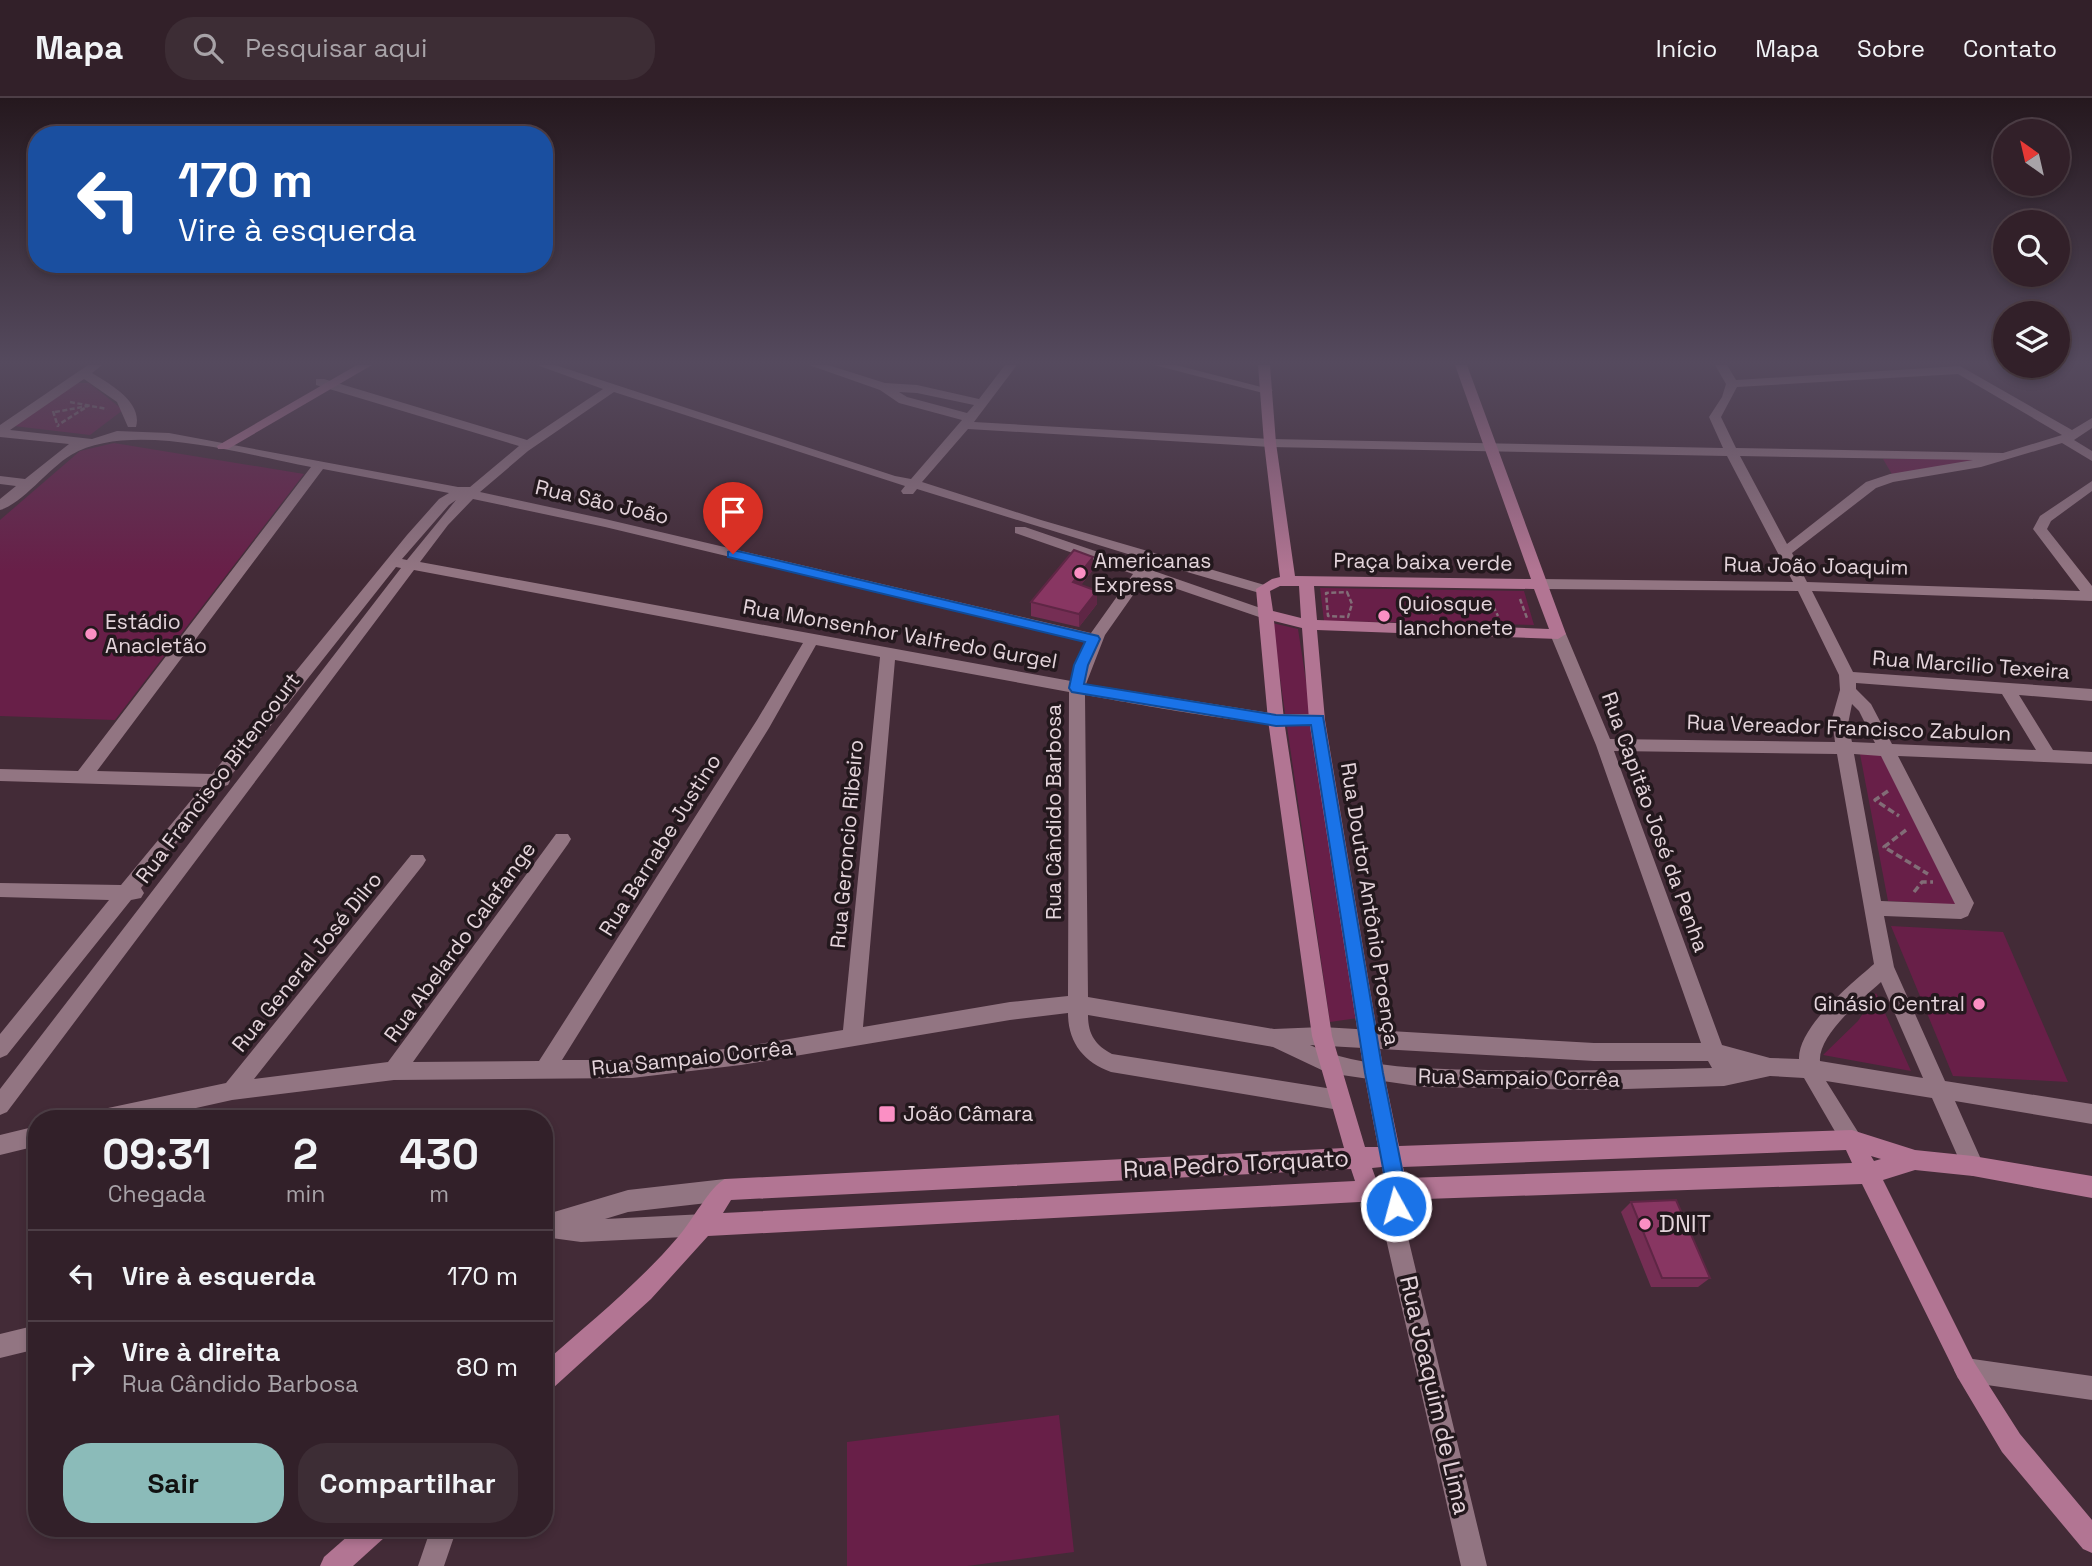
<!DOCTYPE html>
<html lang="pt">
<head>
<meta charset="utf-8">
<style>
  :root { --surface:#322029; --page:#3d2d35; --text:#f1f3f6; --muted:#a8a3a8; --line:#4d3e46; --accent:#8bbbb9 }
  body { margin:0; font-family:"Space Grotesk",sans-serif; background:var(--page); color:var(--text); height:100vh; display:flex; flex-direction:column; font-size:26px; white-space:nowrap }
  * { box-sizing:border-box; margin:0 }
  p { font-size:23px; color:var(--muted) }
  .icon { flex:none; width:38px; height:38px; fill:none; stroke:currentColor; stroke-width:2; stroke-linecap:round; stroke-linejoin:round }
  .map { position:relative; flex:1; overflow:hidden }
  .drawer { position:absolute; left:28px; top:1012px; width:525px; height:427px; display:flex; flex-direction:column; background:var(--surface); border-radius:28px; box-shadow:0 4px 10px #0003,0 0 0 2px var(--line) }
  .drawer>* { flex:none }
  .guide { position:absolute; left:28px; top:28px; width:525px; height:147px; border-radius:28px; box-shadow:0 4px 10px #0003,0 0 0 2px var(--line); background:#1a4fa0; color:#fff; overflow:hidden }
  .needle { width:46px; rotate:326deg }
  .controls { position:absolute; left:1993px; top:21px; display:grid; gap:14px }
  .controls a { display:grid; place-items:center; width:77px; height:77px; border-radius:50%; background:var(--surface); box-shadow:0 4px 10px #0003,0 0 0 2px var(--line); font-size:35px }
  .pin { position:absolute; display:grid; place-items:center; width:60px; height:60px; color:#fff; margin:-72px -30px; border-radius:50% 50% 50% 0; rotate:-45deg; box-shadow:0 0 7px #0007 }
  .pin .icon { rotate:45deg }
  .me { position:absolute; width:77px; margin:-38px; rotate:353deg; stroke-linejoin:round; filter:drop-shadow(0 0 5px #0008) }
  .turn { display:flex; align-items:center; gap:24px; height:147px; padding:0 35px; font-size:32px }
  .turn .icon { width:91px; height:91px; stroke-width:2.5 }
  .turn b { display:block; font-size:49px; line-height:60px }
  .eta { display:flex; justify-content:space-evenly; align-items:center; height:119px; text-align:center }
  .eta b { font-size:42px; font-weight:700; line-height:49px }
  .cta { display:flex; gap:14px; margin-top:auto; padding:14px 35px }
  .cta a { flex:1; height:80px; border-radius:28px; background:var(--accent); color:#111; font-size:28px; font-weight:700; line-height:80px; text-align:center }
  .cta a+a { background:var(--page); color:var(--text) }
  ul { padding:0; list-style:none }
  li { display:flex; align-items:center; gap:21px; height:91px; padding:0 35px; border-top:2px solid var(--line) }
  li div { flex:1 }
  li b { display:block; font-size:26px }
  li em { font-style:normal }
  header { display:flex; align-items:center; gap:42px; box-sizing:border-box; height:98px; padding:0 35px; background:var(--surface); border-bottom:2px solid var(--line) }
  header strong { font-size:33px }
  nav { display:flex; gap:38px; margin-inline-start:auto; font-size:24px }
  .search { width:490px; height:63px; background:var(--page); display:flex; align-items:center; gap:18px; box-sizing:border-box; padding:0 24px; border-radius:28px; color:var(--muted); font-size:26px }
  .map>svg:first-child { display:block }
  .green { fill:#681f48 }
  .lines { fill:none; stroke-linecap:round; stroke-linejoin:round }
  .path-far1 { stroke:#826d77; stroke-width:2.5; stroke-dasharray:5 2.5; stroke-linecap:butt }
  .path { stroke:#826d77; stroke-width:3.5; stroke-dasharray:7 3.5; stroke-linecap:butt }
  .street { fill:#927582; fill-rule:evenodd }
  .secondary { fill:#b27593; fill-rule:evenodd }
  .wall { fill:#752e54 }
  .shaded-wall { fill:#5f2645 }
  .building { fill:#883662; stroke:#5f2645; stroke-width:2 }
  .route { fill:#1a73e8; stroke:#114b97; stroke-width:2 }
  .poi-dot { fill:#fb8fc4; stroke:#23181d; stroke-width:2.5 }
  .labels { text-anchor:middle; stroke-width:7; stroke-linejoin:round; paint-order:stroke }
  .street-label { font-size:21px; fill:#e4d4db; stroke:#23181d }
  .poi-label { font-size:21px; fill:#e4d4db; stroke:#23181d; text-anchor:start }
  .near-street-label { font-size:24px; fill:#e4d4db; stroke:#23181d }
  .near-poi-label { font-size:24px; fill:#e4d4db; stroke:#23181d; text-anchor:start }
</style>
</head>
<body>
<header>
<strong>Mapa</strong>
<div class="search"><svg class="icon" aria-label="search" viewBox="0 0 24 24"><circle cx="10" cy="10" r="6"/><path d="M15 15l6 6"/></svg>Pesquisar aqui</div>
<nav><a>Início</a><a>Mapa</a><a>Sobre</a><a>Contato</a></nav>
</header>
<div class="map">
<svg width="2092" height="1468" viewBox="0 0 2092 1468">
  <rect width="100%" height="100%" fill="#432b37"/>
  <g class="green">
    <polygon points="73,285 89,285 123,312 90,337 14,328"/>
    <polygon points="114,345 304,376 115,622 0,618 0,422 80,353"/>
    <polygon points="1883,361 1981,361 1893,378"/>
    <polygon points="1320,490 1524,493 1534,527 1324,523"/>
    <polygon points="1272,525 1298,531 1358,920 1330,924"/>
    <polygon points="1860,656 1883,657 1957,807 1888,803"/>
    <polygon points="1891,828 2003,834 2068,984 1953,978"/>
    <polygon points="1876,895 1911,973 1823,957 1858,923"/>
    <polygon points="1059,1317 1074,1454 967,1468 847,1468 847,1344"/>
  </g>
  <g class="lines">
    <g class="path-far1">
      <polyline points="70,304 107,311"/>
      <polyline points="53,313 58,329"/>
      <polyline points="55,314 88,308 58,327"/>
      <polygon points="1347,494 1352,506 1348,519 1328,518 1326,495"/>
      <polyline points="1426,501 1440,507 1433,516"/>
      <polyline points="1520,501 1527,520"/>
      <polyline points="1440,507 1494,510 1498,518"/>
      <polyline points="1405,513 1413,499"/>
    </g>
    <g class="path">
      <polyline points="1888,693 1875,702 1899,718"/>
      <polyline points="1906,732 1884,749 1928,776"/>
      <polyline points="1914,794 1922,784 1933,784"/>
    </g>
    <g class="street">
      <path d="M88,267h14l-10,8c18,11 51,29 44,54h-8l-11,-25 -33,-23 -74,51 82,9 25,-8 52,2 289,54h12l49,-41 -203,-61v-6h8l203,61 76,-51 -66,-24h18l340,111 16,3 51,-59 -63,-17 -19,-13 -71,-25h19l57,18 32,2 62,14 26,-34h12l-43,57 296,17 453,9 -14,-31 13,-20 4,-13 -11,-19h12l9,15 224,-14 112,64 20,-12v10l-18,12 18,11v10l-30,-18 -81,24 -88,15 -17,6 -84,65 15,29 273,9 -47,-62 7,-13 52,-35v10l-41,30 -4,8 45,57v15l-280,-10 41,81 239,17v12l-73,-6 34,55 39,2v12l-194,-8 76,147 -6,13 -7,3 -77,-3 10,51 51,114 147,23v20l-137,-23 29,65 -3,7 -8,3 -8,-3 -33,-75 -106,-17 37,59 -3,7 -8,3 -8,-3 -40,-69 -34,-2 -46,10 -132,4 -168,-3 -96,-14 -55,-26 -185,-32c0,19 7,30 24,39l227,36 7,3 3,7 -3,7 -7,3 -228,-38c-27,-10 -43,-29 -43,-59l-58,7 -269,45 -109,13 -238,2 -162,20 -81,18h-53l3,-7 7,-3 118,-25 185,-228h12l3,5 -3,5 -169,214 134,-17 168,-228h12l3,5 -3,5 -155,218 126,-1 218,-341 46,-77 -389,-73 -407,542 -7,3v-26l401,-521 -5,-1 -167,211 1,3 -2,4 -7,2 -80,101 3,5 -3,5 -10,2 -124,155 -7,3v-24l109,-134 -109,-3v-14l121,2 81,-98 -202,-6v-12l78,2 233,-304c-66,-12 -180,-47 -240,-12 -22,13 -49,49 -71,55v-11l16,-13 -16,-2v-8l25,3 44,-35 -69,-7v-12zM1958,276l104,61 -59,18 -267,-5 -15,-31 16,-30zM614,294l291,94 -4,5 2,3h10l4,-5 227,70 -5,7 -114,-39h-10v6l118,41 -42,59 -486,-114 -125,-27 48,-41zM899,294l18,1 57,12 -7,8 -60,-16zM968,331l302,18 457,9 66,126 -254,-3 -7,5 7,5 259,2 41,84 1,15 -8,28 3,24 -225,-3 -44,-105 -8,-5 -8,5 46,111 105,298h-107l-272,-16 -48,2 -186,-32 -3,-302c32,5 227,44 240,25l-8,-6h-41l-190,-30 19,-49 40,-57 114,39 5,2 7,-5 -2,-3 -118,-41 5,-7 107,31 7,-5 -2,-3 -227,-66 -119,-38zM1740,358l233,4 -83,14 -24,8 -79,62zM323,371l126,24 -10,6 -32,36 -195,239 -115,-3zM473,401l132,28 481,115 -15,39 -651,-119 28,-37zM456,402l-49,60 -5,-1 47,-54zM816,547l64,12 -37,373 -102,17 -109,13h-70l207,-332zM895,562l174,32 -1,304 -58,6 -147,25zM1856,585l146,11 34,56 -144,-6 -21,-40 -15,-15zM1852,606l7,7 16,32 -23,-1 -4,-18zM1614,653l223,3 37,210c-23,20 -76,63 -75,95l-29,-1 -48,-13zM1854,656l27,2 74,148 -74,-3zM1881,884l42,96 -103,-17c-2,-26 42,-62 61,-79zM1310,947l284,16h114l4,7c-74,2 -149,3 -224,2 -54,-1 -129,-1 -178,-25z"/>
      <polygon points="1154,267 1176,267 1273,292 1267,296"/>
      <polygon points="37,1028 37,1048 0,1057 0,1037"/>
      <polygon points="1397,1080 1405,1084 1408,1091 1405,1127 1487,1468 1461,1468 1384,1132 1358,1093 1361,1085 1369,1082 1377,1085 1386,1097 1389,1084"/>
      <polygon points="725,1081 733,1085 736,1092 733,1099 725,1103 628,1114 605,1121 705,1116 713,1119 716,1127 713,1135 705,1138 581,1144 544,1139 544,1117 628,1092"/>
      <polygon points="37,1227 37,1251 0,1260 0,1236"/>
      <polygon points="1966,1260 2092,1278 2092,1302 1966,1284 1958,1280 1954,1272 1958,1264"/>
      <polygon points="431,1430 457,1430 444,1468 418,1468"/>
    </g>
    <g class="secondary">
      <polygon points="357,267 372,267 228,351 218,351 217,348"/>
      <path d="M1258,267h12l6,78 19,133 236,3 -76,-214h12l99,269 -8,5 -241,-9 8,90 59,353 15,73 453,-16 63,20 58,6 119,20v22l-119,-22 -58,-6 -32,10 91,182 46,72 72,86v33l-9,-4 -81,-97 -44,-74 -96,-194 -465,16 -689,36 -57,63 -98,89 -9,3v-28c46,-41 94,-79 134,-126 13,-14 32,-51 47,-58l619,-31 -32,-112 -44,-316 -12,-131 16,-10 8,-2 -16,-134zM1280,488h19l2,32 -28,-7 -3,-20zM1314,488l220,3 15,40 -232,-9zM1274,523l28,7 7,92 55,353 14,74h-13l-33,-111 -48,-316zM1846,1052l6,13 -446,15 -3,-11zM1871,1058l10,3 -7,2zM1382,1069l2,12h-8l-4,-11zM1351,1071l4,12 -632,32 8,-13z"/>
      <polygon points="357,1430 389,1430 385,1439 353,1468 320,1468 324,1459"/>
    </g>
  </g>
  <g class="wall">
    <polygon points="1093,459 1093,472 1081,487 1097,506 1079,529 1031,518 1031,504"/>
    <polygon points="1631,1104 1710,1180 1698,1189 1651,1189 1621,1114"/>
  </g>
  <g class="shaded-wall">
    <polygon points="1093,459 1093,472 1072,498 1073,484"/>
    <polygon points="1097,493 1097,506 1079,529 1079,516"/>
  </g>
  <g class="building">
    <polygon points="1074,452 1093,459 1073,484 1097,493 1079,516 1031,504"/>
    <polygon points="1676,1102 1710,1180 1662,1180 1631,1104"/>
  </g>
  <linearGradient id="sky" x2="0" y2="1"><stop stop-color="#25181e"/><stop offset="0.56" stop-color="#554a5e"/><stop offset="1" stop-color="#554a5e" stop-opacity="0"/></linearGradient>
  <rect width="2092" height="473" fill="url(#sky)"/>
  <polygon class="route" points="733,452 1098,538 1100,541 1088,567 1084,586 1276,617 1323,618 1383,975 1406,1091 1404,1115 1396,1118 1389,1115 1387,1091 1365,975 1311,627 1276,628 1072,594 1069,590 1074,567 1085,544 728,459 728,454"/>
  <g class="poi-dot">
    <circle cx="1080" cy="475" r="7"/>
    <circle cx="1384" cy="518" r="7"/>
    <circle cx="91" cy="536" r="7"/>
    <circle cx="1979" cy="906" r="7"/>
    <rect x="878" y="1007" width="18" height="18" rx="3.5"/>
    <circle cx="1645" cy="1126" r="7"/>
  </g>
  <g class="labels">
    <g class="street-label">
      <text transform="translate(602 404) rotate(13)" y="7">Rua São João</text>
      <text transform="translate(1423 464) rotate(1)" y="7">Praça baixa verde</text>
      <text transform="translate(1816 468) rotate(1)" y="7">Rua João Joaquim</text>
      <text transform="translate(900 536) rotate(10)" y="7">Rua Monsenhor Valfredo Gurgel</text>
      <text transform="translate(1971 567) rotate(4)" y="7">Rua Marcilio Texeira</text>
      <text transform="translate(1849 630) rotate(2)" y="7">Rua Vereador Francisco Zabulon</text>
      <text transform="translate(218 680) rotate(-53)" y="7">Rua Francisco Bitencourt</text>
      <text transform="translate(1054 714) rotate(-90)" y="7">Rua Cândido Barbosa</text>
      <text transform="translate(1655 724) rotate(70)" y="7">Rua Capitão José da Penha</text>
      <text transform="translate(847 746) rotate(-85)" y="7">Rua Geroncio Ribeiro</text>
      <text transform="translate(660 747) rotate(-58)" y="7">Rua Barnabe Justino</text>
      <text transform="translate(1370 806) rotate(81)" y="7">Rua Doutor Antônio Proença</text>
      <text transform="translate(460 844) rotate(-54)" y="7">Rua Abelardo Calafange</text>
      <text transform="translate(307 864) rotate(-51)" y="7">Rua General José Dilro</text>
      <text transform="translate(692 960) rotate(-6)" y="7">Rua Sampaio Corrêa</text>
      <text transform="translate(1519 980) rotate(1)" y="7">Rua Sampaio Corrêa</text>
    </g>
    <g class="poi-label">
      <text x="1094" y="470">Americanas<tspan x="1094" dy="24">Express</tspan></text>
      <text x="1398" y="513">Quiosque<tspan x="1398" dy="24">lanchonete</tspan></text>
      <text x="105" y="531">Estádio<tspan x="105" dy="24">Anacletão</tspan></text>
      <text x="1965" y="913" text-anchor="end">Ginásio Central</text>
      <text x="903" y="1023">João Câmara</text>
    </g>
    <g class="near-street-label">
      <text transform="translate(1236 1066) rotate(-3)" y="8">Rua Pedro Torquato</text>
      <text transform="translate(1435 1297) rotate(77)" y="8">Rua Joaquim de Lima</text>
    </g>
    <g class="near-poi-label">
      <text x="1659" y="1134">DNIT</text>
    </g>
  </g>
</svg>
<div class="controls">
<a><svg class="needle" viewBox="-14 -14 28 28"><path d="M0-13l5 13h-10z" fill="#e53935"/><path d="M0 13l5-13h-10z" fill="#a8a3a8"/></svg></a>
<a><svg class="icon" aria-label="search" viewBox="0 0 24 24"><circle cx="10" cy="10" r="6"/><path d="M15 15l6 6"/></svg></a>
<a><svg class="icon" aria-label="layers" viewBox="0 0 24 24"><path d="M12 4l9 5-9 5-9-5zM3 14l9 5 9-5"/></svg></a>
</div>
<div class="pin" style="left:733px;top:456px;background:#d93025"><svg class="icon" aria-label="arrive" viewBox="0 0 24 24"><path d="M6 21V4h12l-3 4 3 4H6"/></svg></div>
<svg class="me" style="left:1396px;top:1108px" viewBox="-20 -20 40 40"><circle r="17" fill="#1a73e8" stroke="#fff" stroke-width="3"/><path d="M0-11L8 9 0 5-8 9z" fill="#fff"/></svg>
<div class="guide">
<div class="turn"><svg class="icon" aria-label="left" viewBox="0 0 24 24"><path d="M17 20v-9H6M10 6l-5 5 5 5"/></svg><div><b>170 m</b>Vire à esquerda</div></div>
</div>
<section class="drawer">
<div class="eta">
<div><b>09:31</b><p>Chegada</p></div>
<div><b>2</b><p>min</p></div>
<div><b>430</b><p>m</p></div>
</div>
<ul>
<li><svg class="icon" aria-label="left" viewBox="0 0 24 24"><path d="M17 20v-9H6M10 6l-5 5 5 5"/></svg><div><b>Vire à esquerda</b></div><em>170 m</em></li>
<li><svg class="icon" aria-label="right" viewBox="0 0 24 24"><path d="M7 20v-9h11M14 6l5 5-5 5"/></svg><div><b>Vire à direita</b><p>Rua Cândido Barbosa</p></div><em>80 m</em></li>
</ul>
<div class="cta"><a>Sair</a><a>Compartilhar</a></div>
</section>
</div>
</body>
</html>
